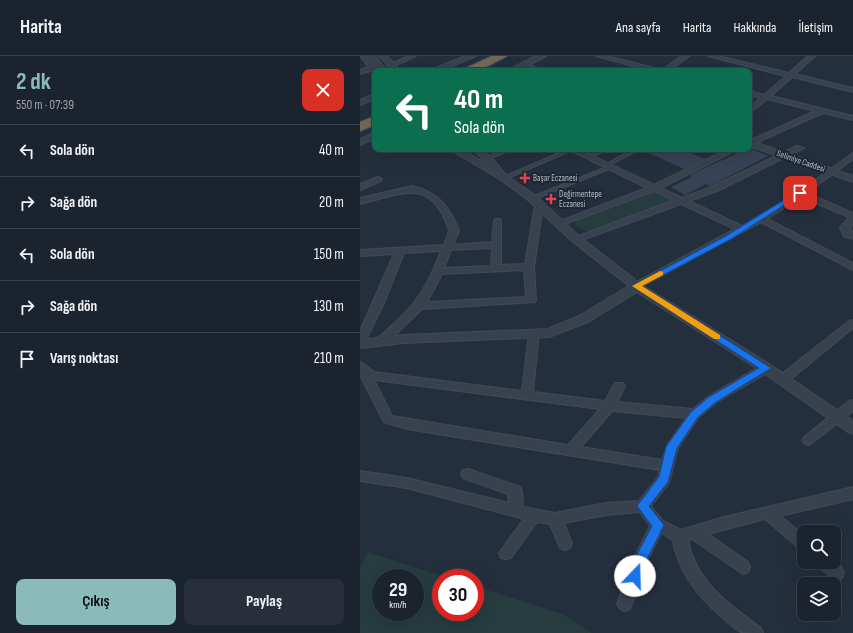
<!DOCTYPE html>
<html lang="tr">
<head>
<meta charset="utf-8">
<style>
  :root { --surface:#1b232e; --page:#282f3a; --text:#f1f3f6; --muted:#a0a4aa; --line:#39404a; --accent:#8bbbb9 }
  body { margin:0; font-family:"Sofia Sans Condensed",sans-serif; background:var(--page); color:var(--text); height:100vh; display:flex; flex-direction:column; font-size:15px; white-space:nowrap }
  * { box-sizing:border-box; margin:0 }
  p { font-size:13px; color:var(--muted) }
  .icon { flex:none; width:22px; height:22px; fill:none; stroke:currentColor; stroke-width:2; stroke-linecap:round; stroke-linejoin:round }
  .map { position:relative; flex:1; overflow:hidden }
  .details { display:flex; flex-direction:column; background:var(--surface); width:360px }
  .details>* { flex:none }
  .guide { position:absolute; left:12px; top:12px; width:380px; height:84px; border-radius:8px; box-shadow:0 4px 16px #0002,0 0 0 1px var(--line); background:#0b6e4f; color:#fff; overflow:hidden }
  .buttons { position:absolute; left:437px; top:469px; display:grid; gap:8px }
  .buttons a { display:grid; place-items:center; width:44px; height:44px; border-radius:8px; background:var(--surface); box-shadow:0 4px 16px #0002,0 0 0 1px var(--line); font-size:20px }
  .speed { position:absolute; left:12px; top:513px; display:flex; gap:8px; font-size:20px; font-weight:700; text-align:center }
  .speed>* { display:grid; place-content:center; width:52px; height:52px; border-radius:50%; background:var(--surface); box-shadow:0 4px 16px #0002,0 0 0 1px var(--line); line-height:1 }
  .speed small { font-size:10px; font-weight:400 }
  .speed .limit { border:6px solid #d22; background:#fff; color:#111 }
  .pin { position:absolute; display:grid; place-items:center; width:34px; height:34px; color:#fff; margin:-17px; border-radius:8px; box-shadow:0 2px 6px #0006 }
  .me { position:absolute; width:44px; margin:-22px; rotate:21deg; stroke-linejoin:round; filter:drop-shadow(0 0 3px #0008) }
  .turn { display:flex; align-items:center; gap:14px; height:84px; padding:0 16px; font-size:18px }
  .turn .icon { width:52px; height:52px; stroke-width:2.5 }
  .turn b { display:block; font-size:28px; line-height:34px }
  .round { display:grid; place-items:center; flex:none; width:42px; height:42px; border-radius:8px; background:var(--page) }
  .overview { display:flex; align-items:center; justify-content:space-between; height:68px; padding:0 16px }
  h1 { font-size:24px; font-weight:700; line-height:30px; color:var(--accent) }
  .button { display:flex; gap:8px; margin-top:auto; padding:8px 16px }
  .button a { flex:1; height:46px; border-radius:8px; background:var(--accent); color:#111; font-size:16px; font-weight:700; line-height:46px; text-align:center }
  .button a+a { background:var(--page); color:var(--text) }
  ul { padding:0; list-style:none }
  li { display:flex; align-items:center; gap:12px; height:52px; padding:0 16px; border-top:1px solid var(--line) }
  li div { flex:1 }
  li b { display:block; font-size:15px }
  li em { font-style:normal }
  header { display:flex; align-items:center; gap:24px; box-sizing:border-box; height:56px; padding:0 20px; background:var(--surface); border-bottom:1px solid var(--line) }
  header strong { font-size:19px }
  nav { display:flex; gap:22px; margin-inline-start:auto; font-size:14px }
  main { display:flex; flex:1; min-height:0 }
  .map>svg:first-child { display:block }
  .green { fill:#263c3f; fill-rule:evenodd }
  .building { fill:#364354 }
  .lines { fill:none; stroke-linecap:round; stroke-linejoin:round }
  .service-casing { stroke:#414a57; stroke-width:2.5 }
  .minor-casing { stroke:#414a57; stroke-width:2 }
  .tertiary-casing { stroke:#414a57; stroke-width:2 }
  .motorway-casing { stroke:#434c59; stroke-width:2 }
  .service { fill:#38414e; fill-rule:evenodd }
  .minor { fill:#38414e; fill-rule:evenodd }
  .tertiary { fill:#38414e; fill-rule:evenodd }
  .motorway { fill:#746855; fill-rule:evenodd }
  .route { fill:#1a73e8; stroke:#114b97 }
  .slow { fill:#f59e0b }
  .health-dot { fill:#e0444e; stroke:#1d2633; stroke-width:1.5 }
  .labels { text-anchor:middle; stroke-width:4; stroke-linejoin:round; paint-order:stroke }
  .far-street-label { font-size:9px; fill:#b4bcc9; stroke:#1d2633 }
  .far-poi-label { font-size:9px; fill:#b4bcc9; stroke:#1d2633; text-anchor:start }
</style>
</head>
<body>
<header>
<strong>Harita</strong>
<nav><a>Ana sayfa</a><a>Harita</a><a>Hakkında</a><a>İletişim</a></nav>
</header>
<main>
<section class="details">
<div class="overview"><div><h1>2 dk</h1><p>550 m · 07:39</p></div><a class="round" style="background:#d93025;color:#fff"><svg class="icon" aria-label="close" viewBox="0 0 24 24"><path d="M6 6l12 12M18 6L6 18"/></svg></a></div>
<ul>
<li><svg class="icon" aria-label="left" viewBox="0 0 24 24"><path d="M17 20v-9H6M10 6l-5 5 5 5"/></svg><div><b>Sola dön</b></div><em>40 m</em></li>
<li><svg class="icon" aria-label="right" viewBox="0 0 24 24"><path d="M7 20v-9h11M14 6l5 5-5 5"/></svg><div><b>Sağa dön</b></div><em>20 m</em></li>
<li><svg class="icon" aria-label="left" viewBox="0 0 24 24"><path d="M17 20v-9H6M10 6l-5 5 5 5"/></svg><div><b>Sola dön</b></div><em>150 m</em></li>
<li><svg class="icon" aria-label="right" viewBox="0 0 24 24"><path d="M7 20v-9h11M14 6l5 5-5 5"/></svg><div><b>Sağa dön</b></div><em>130 m</em></li>
<li><svg class="icon" aria-label="arrive" viewBox="0 0 24 24"><path d="M6 21V4h12l-3 4 3 4H6"/></svg><div><b>Varış noktası</b></div><em>210 m</em></li>
</ul>
<div class="button"><a>Çıkış</a><a>Paylaş</a></div>
</section>
<div class="map">
<svg width="493" height="577" viewBox="0 0 493 577">
  <rect width="100%" height="100%" fill="#242f3e"/>
  <g class="green">
    <polygon points="295,136 311,143 311,146 228,176 215,169 215,166 223,161"/>
    <path d="M7,496l82,26h-8v34h34v-26l87,28 30,19h-232v-63zM21,522h34v34h-34z"/>
  </g>
  <g class="building">
    <polygon points="389,92 408,100 350,130 346,128 325,139 311,131 332,121 330,120 334,117"/>
    <polygon points="280,93 322,93 345,103 324,113"/>
  </g>
  <g class="lines">
    <g class="service-casing">
      <g id="service">
        <polygon points="147,93 152,93 128,103 125,102"/>
        <polygon points="209,93 214,93 145,123 144,123 142,122"/>
        <polygon points="241,93 246,93 231,102 228,101"/>
        <polygon points="274,93 279,93 248,110 245,109"/>
        <polygon points="250,110 253,111 174,143 170,143 170,142"/>
      </g>
    </g>
    <g class="minor-casing">
      <g id="minor">
        <polygon points="0,0 6,0 18,15 15,15 15,17 11,15 0,18 0,14 9,11"/>
        <polygon points="48,0 56,0 34,10 29,9"/>
        <polygon points="236,0 247,0 302,14 322,0 329,0 309,15 292,15"/>
        <polygon points="348,0 359,0 429,17 448,0 455,0 435,18 493,32 493,36 432,21 411,40 493,60 493,64 463,57 389,90 389,85 455,55 407,43 389,58 389,52 401,42 389,39 389,35 404,39 426,20"/>
        <polygon points="437,90 444,92 357,135 329,145 382,170 440,135 493,97 493,103 447,137 493,157 493,168 490,172 493,177 493,183 484,180 480,172 489,161 441,141 407,163 493,207 493,214 401,166 277,233 273,232 272,230 273,228 375,173 321,148 219,185 216,186 211,183 314,144 294,135 202,169 199,170 195,167 287,132 208,93 218,93 294,129 368,93 378,93 301,132 322,142 351,131"/>
        <path d="M112,93c16,0 25,16 35,27v4h-6l-17,-20z"/>
        <polygon points="18,121 22,123 21,125 0,134 0,128"/>
        <path d="M52,130c25,5 39,22 47,45l-6,14 39,-3 2,-21 1,-2h6v46l24,-1 10,-59 1,-2h6l1,2 -9,62 2,33 -1,2 -113,7 -36,35h-8l-1,-3 1,-3c35,-31 46,-42 63,-87l-37,2 -20,50 -19,39 -5,4v-15l34,-77 -34,2v-6l84,-5 5,-14c-17,-55 -47,-37 -89,-27v-6zM132,192l-1,18 -47,2 7,-18zM164,214l2,27 -99,5 15,-28z"/>
        <polygon points="493,264 493,272 426,327 418,327 416,324 418,321 489,265"/>
        <path d="M174,274l5,4 -6,58 72,9 10,-18h8l2,3 -8,16 76,7 16,-13 53,-31h8l2,3 -2,3 -53,31 -18,15 -21,31 -9,35 -18,23 12,15 18,9 43,-13 129,-30v12l-73,17 24,19v15l-5,-2 -34,-29 -57,15 40,28 2,5 -2,5 -5,2 -51,-35 -4,1c7,41 41,65 73,88l2,5c-6,0 -16,0 -22,-1 -6,-3 -12,-9 -17,-13 -25,-21 -46,-46 -51,-79l-12,-7 -15,30 -16,46 -5,2 -5,-2 -3,-5 15,-42 18,-36 -10,-14 -34,3 -42,8 8,21 -2,4 -5,2 -5,-2 -10,-24 -13,-2 -26,36 -5,1 -5,-1 -2,-5 25,-34 -117,-31 -47,-7v-10l47,7 102,25 -1,-9 -45,-16 -2,-4 2,-4 5,-1 52,18 2,4 1,16 32,6 51,-10 33,-2 19,-24 2,-7 -253,-41 -23,-7 -24,-47v-13c6,2 8,7 14,10l148,19 7,-57zM14,324l226,29 -32,36 -176,-29zM252,355l74,7 -18,26 -6,16 -81,-13z"/>
        <polygon points="493,344 493,355 452,387 448,389 444,387 442,384 444,381 489,345"/>
        <path d="M474,505l8,7 2,5 -2,5 -5,2c-8,-3 -16,-10 -19,-18z"/>
      </g>
    </g>
    <g class="tertiary-casing">
      <g id="tertiary">
        <polygon points="7,0 15,0 27,15 19,15"/>
        <polygon points="19,0 27,0 41,15 33,15"/>
        <polygon points="105,0 116,0 80,15 69,15"/>
        <polygon points="176,0 186,0 169,9 185,15 173,15 163,12 156,15 146,15"/>
        <polygon points="15,38 15,43 0,49 0,44"/>
        <polygon points="15,76 15,82 0,89 0,83"/>
        <polygon points="389,84 493,120 493,126 389,90"/>
        <polygon points="89,93 101,93 147,120 176,140 220,181 282,229 411,309 493,365 493,378 488,376 401,315 277,236 228,266 189,281 44,287 0,292 0,284 44,279 188,273 219,260 269,230 212,185 168,144 141,124"/>
      </g>
    </g>
    <g class="motorway-casing">
      <g id="motorway">
        <polygon points="132,0 147,0 118,15 102,15 104,13"/>
        <polygon points="15,60 15,69 0,75 0,66"/>
      </g>
    </g>
    <use href="#service" class="service"/>
    <use href="#minor" class="minor"/>
    <use href="#tertiary" class="tertiary"/>
    <use href="#motorway" class="motorway"/>
  </g>
  <polygon class="route" points="437,136 443,137 371,183 282,230 411,312 356,346 338,361 317,392 308,426 289,450 304,469 285,507 279,524 275,526 270,524 269,520 273,506 292,470 277,450 299,421 306,391 331,356 349,341 399,312 272,230 366,180"/>
  <polygon class="slow" points="300,215 303,216 303,219 282,230 360,279 360,283 354,283 272,230"/>
  <g class="health-dot">
    <path d="M163 116h4v4h4v4h-4v4h-4v-4h-4v-4h4z"/>
    <path d="M189 137h4v4h4v4h-4v4h-4v-4h-4v-4h4z"/>
  </g>
  <g class="labels">
    <g class="far-street-label">
      <text transform="translate(441 105) rotate(19)" y="3">Selimiye Caddesi</text>
    </g>
    <g class="far-poi-label">
      <text x="173" y="125">Başar Eczanesi</text>
      <text x="199" y="141">Değirmentepe<tspan x="199" dy="10">Eczanesi</tspan></text>
    </g>
  </g>
</svg>
<div class="buttons">
<a><svg class="icon" aria-label="search" viewBox="0 0 24 24"><circle cx="10" cy="10" r="6"/><path d="M15 15l6 6"/></svg></a>
<a><svg class="icon" aria-label="layers" viewBox="0 0 24 24"><path d="M12 4l9 5-9 5-9-5zM3 14l9 5 9-5"/></svg></a>
</div>
<div class="speed"><div>29<small>km/h</small></div><div class="limit">30</div></div>
<div class="pin" style="left:440px;top:137px;background:#d93025"><svg class="icon" aria-label="arrive" viewBox="0 0 24 24"><path d="M6 21V4h12l-3 4 3 4H6"/></svg></div>
<svg class="me" style="left:275px;top:520px" viewBox="-20 -20 40 40"><circle r="19" fill="#fff"/><path d="M0-13L10 11 0 6-10 11z" fill="#1a73e8"/></svg>
<div class="guide">
<div class="turn"><svg class="icon" aria-label="left" viewBox="0 0 24 24"><path d="M17 20v-9H6M10 6l-5 5 5 5"/></svg><div><b>40 m</b>Sola dön</div></div>
</div>
</div>
</main>
</body>
</html>
